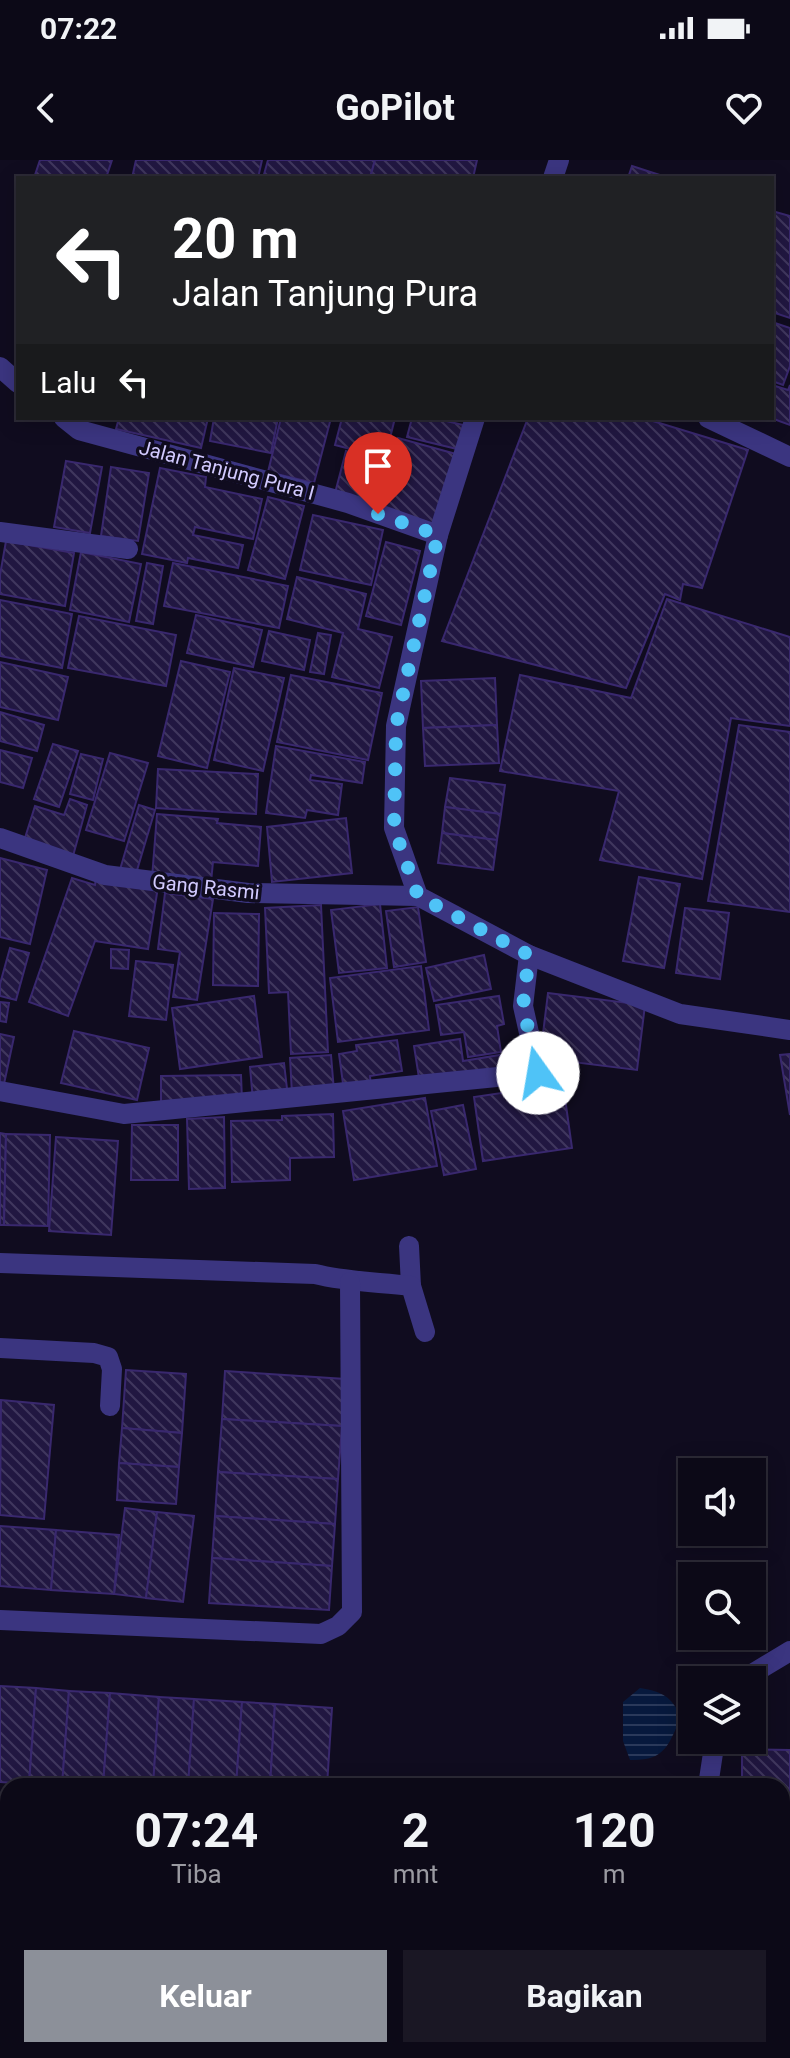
<!DOCTYPE html>
<html lang="id">
<head>
<meta charset="utf-8">
<style>
  :root { --surface:#0c0917; --page:#1a1724; --text:#f1f3f6; --muted:#9a9aa1; --line:#2c2a36; --accent:#8c9099 }
  body { margin:0; font-family:Roboto,sans-serif; background:var(--page); color:var(--text); height:100vh; display:flex; flex-direction:column; font-size:30px; white-space:nowrap }
  * { box-sizing:border-box; margin:0 }
  p { font-size:26px; color:var(--muted) }
  .icon { flex:none; width:44px; height:44px; fill:none; stroke:currentColor; stroke-width:2; stroke-linecap:round; stroke-linejoin:round }
  .map { position:relative; flex:1; overflow:hidden }
  .drawer { position:absolute; left:0px; top:1618px; width:790px; height:280px; display:flex; flex-direction:column; background:var(--surface); border-radius:24px 24px 0 0; box-shadow:0 4px 20px #0003,0 0 0 2px var(--line) }
  .drawer>* { flex:none }
  .hud { position:absolute; left:16px; top:16px; width:758px; height:244px; border-radius:0px; box-shadow:0 4px 20px #0003,0 0 0 2px var(--line); background:#202124; color:#fff; overflow:hidden }
  .buttons { position:absolute; left:678px; top:1298px; display:grid; gap:16px }
  .buttons a { display:grid; place-items:center; width:88px; height:88px; border-radius:0px; background:var(--surface); box-shadow:0 4px 20px #0003,0 0 0 2px var(--line); font-size:40px }
  .pin { position:absolute; display:grid; place-items:center; width:68px; height:68px; color:#fff; margin:-82px -34px; border-radius:50% 50% 50% 0; rotate:-45deg; box-shadow:0 0 8px #0007 }
  .pin .icon { rotate:45deg }
  .me { position:absolute; width:88px; margin:-44px; rotate:347deg; stroke-linejoin:round; filter:drop-shadow(0 0 6px #0008) }
  .turn { display:flex; align-items:center; gap:28px; height:168px; padding:0 24px; font-size:36px }
  .turn .icon { width:104px; height:104px; stroke-width:2.5 }
  .turn b { display:block; font-size:56px; line-height:68px }
  .then { display:flex; align-items:center; height:76px; padding:0 24px; background:#0003; gap:16px; font-size:30px }
  .eta { display:flex; justify-content:space-evenly; align-items:center; height:136px; text-align:center }
  .eta b { font-size:48px; font-weight:700; line-height:56px }
  .action { display:flex; gap:16px; margin-top:auto; padding:16px 24px }
  .action a { flex:1; height:92px; border-radius:0px; background:var(--accent); color:#fff; font-size:32px; font-weight:700; line-height:92px; text-align:center }
  .action a+a { background:var(--page); color:var(--text) }
  .status { display:flex; justify-content:space-between; align-items:center; height:56px; padding:0 40px; background:var(--surface); direction:ltr }
  .status svg { height:22px; fill:currentColor }
  header { display:flex; justify-content:space-between; align-items:center; height:104px; padding:0 24px; background:var(--surface); font-size:36px; font-weight:700 }
  .map>svg:first-child { display:block }
  .grass { fill:#0e2929 }
  .water { fill:url(#water-rules) }
  .building { fill:url(#building-back-hatch); stroke:#39286e; stroke-width:2 }
  .lines { fill:none; stroke-linecap:round; stroke-linejoin:round }
  .service { stroke:#3b3580; stroke-width:20 }
  .minor { stroke:#3b3580; stroke-width:20 }
  .tertiary { stroke:#3b3580; stroke-width:20 }
  .route { stroke:#4fc3f7; stroke-width:14; stroke-dasharray:0 25.2 }
  .labels { text-anchor:middle; stroke-width:7; stroke-linejoin:round; paint-order:stroke }
  .street-label { font-size:20px; fill:#d2caff; stroke:#100c1f }
</style>
</head>
<body>
<div class="status"><b>07:22</b><svg viewBox="0 0 49 12"><path d="M0 12V9h3v3zM5 12V6h3v6zM10 12V3h3v9zM15 12V0h3v12zM26 1h20v11H26zM47 4h2v5h-2z"/></svg></div>
<header><svg class="icon" aria-label="back" viewBox="0 0 24 24"><path d="M15 5l-7 7 7 7"/></svg>GoPilot<svg class="icon" aria-label="heart" viewBox="0 0 24 24"><path d="M12 20l-8-8c-3-5 5-10 8-4 3-6 11-1 8 4z"/></svg></header>
<div class="map">
<svg width="790" height="1898" viewBox="0 0 790 1898">
  <defs>
    <pattern id="water-rules" width="6" height="5" patternUnits="userSpaceOnUse" patternTransform="scale(2)"><rect width="6" height="5" fill="#07193d"/><path d="M0 2.5h6" fill="none" stroke="#2a395a"/></pattern>
    <pattern id="building-back-hatch" width="6" height="6" patternUnits="userSpaceOnUse" patternTransform="scale(2)"><rect width="6" height="6" fill="#211741"/><path d="M-1 5l2 2M0 0l6 6M5-1l2 2" fill="none" stroke="#40375e"/></pattern>
  </defs>
  <rect width="100%" height="100%" fill="#100c1f"/>
  <g class="grass">
    <rect x="0" y="1771" width="8" height="89"/>
    <polygon points="782,1799 790,1799 790,1887 782,1886"/>
  </g>
  <path class="water" d="M640,1528c23,4 31,8 41,29 -13,29 -16,44 -51,43l-7,-19v-39z"/>
  <g class="building">
    <polygon points="40,0 112,0 106,18 34,18"/>
    <polygon points="136,0 262,0 258,18 132,18"/>
    <polygon points="268,0 375,0 370,18 263,18"/>
    <polygon points="375,0 477,0 473,18 370,18"/>
    <polygon points="632,6 669,18 628,18"/>
    <polygon points="772,51 790,56 790,158 772,152"/>
    <polygon points="772,162 790,168 790,206 783,225 772,221"/>
    <polygon points="772,225 788,230 790,225 790,265 771,258"/>
    <polygon points="119,258 208,258 201,288 116,269"/>
    <polygon points="214,258 278,258 271,293 210,281"/>
    <polygon points="281,258 331,258 314,323 268,312"/>
    <polygon points="342,258 395,258 385,298 335,285"/>
    <polygon points="412,258 434,258 463,265 457,289 407,277"/>
    <polygon points="528,258 643,258 748,290 702,428 683,424 680,440 665,434 626,528 442,481"/>
    <polygon points="398,278 456,294 436,367 378,351"/>
    <polygon points="346,291 385,301 372,347 334,337"/>
    <polygon points="66,301 102,307 90,373 54,367"/>
    <polygon points="111,307 149,313 138,381 101,376"/>
    <polygon points="160,308 206,317 205,327 262,339 253,379 195,367 193,375 243,385 238,408 188,398 187,403 142,394"/>
    <polygon points="268,337 304,346 285,419 248,410"/>
    <polygon points="313,355 383,370 371,425 300,410"/>
    <polygon points="6,381 74,393 65,446 0,434 0,415"/>
    <polygon points="386,382 420,391 401,465 366,456"/>
    <polygon points="81,392 141,404 129,462 70,450"/>
    <polygon points="147,403 163,406 153,464 136,461"/>
    <polygon points="173,403 288,426 279,468 164,446"/>
    <polygon points="297,417 366,434 358,469 392,477 379,528 332,517 343,473 287,459"/>
    <polygon points="667,439 790,477 790,566 731,558 702,719 600,700 619,631 500,611 520,515 631,538"/>
    <polygon points="0,440 72,454 62,508 0,496"/>
    <polygon points="196,455 262,470 253,507 187,493"/>
    <polygon points="79,456 176,475 166,526 68,508"/>
    <polygon points="269,471 310,480 304,510 262,501"/>
    <polygon points="318,473 331,475 324,514 310,512"/>
    <polygon points="181,501 230,512 207,608 158,596"/>
    <polygon points="0,502 68,517 58,560 0,547"/>
    <polygon points="234,508 284,518 263,611 214,600"/>
    <polygon points="291,515 382,533 368,600 277,582"/>
    <polygon points="495,518 497,565 423,568 421,521"/>
    <polygon points="0,552 44,565 37,591 0,581"/>
    <polygon points="497,565 499,603 425,606 423,568"/>
    <polygon points="739,565 790,572 790,752 708,741"/>
    <polygon points="53,584 78,591 59,647 34,639"/>
    <polygon points="276,586 365,602 362,623 311,615 310,620 342,624 338,655 307,650 305,658 266,653"/>
    <polygon points="0,590 32,598 23,628 0,622"/>
    <polygon points="110,593 148,603 124,681 86,670"/>
    <polygon points="81,594 103,599 93,640 70,634"/>
    <polygon points="158,609 258,614 256,654 156,648"/>
    <polygon points="450,618 505,625 501,654 445,647"/>
    <polygon points="70,639 87,645 73,696 24,681 35,646 64,655"/>
    <polygon points="139,645 155,650 135,717 119,713"/>
    <polygon points="445,647 501,654 497,680 442,673"/>
    <polygon points="157,654 218,659 217,663 261,667 258,706 213,702 211,722 152,718"/>
    <polygon points="346,658 352,713 272,722 267,667"/>
    <polygon points="442,673 497,680 493,710 438,703"/>
    <polygon points="0,698 47,710 30,784 0,777"/>
    <polygon points="96,717 158,727 148,789 95,781 68,856 29,842 72,718 95,725"/>
    <polygon points="639,717 680,724 664,808 623,801"/>
    <polygon points="165,733 213,739 197,840 173,837 180,792 158,789"/>
    <polygon points="380,744 387,808 339,813 331,750"/>
    <polygon points="321,745 328,892 291,894 288,832 269,833 265,748"/>
    <polygon points="418,747 426,802 394,807 386,751"/>
    <polygon points="685,748 729,753 720,819 676,813"/>
    <polygon points="214,753 259,754 258,826 213,825"/>
    <polygon points="10,788 29,793 16,840 0,836 0,824"/>
    <polygon points="111,789 129,790 128,809 111,808"/>
    <polygon points="484,795 491,829 434,841 426,808"/>
    <polygon points="136,801 173,805 166,860 129,856"/>
    <polygon points="421,806 429,870 338,882 330,818"/>
    <polygon points="548,833 645,845 637,910 540,898"/>
    <polygon points="254,836 262,897 180,909 172,848"/>
    <polygon points="499,836 504,864 497,866 501,892 468,897 464,872 441,875 436,845"/>
    <polygon points="0,842 9,843 6,862 0,861"/>
    <polygon points="74,871 149,888 137,940 61,923"/>
    <polygon points="0,874 14,877 4,924 0,923"/>
    <polygon points="460,879 463,901 500,895 504,911 419,918 414,886"/>
    <polygon points="397,880 402,911 370,916 371,927 344,931 339,894 357,891 356,885"/>
    <polygon points="790,894 790,955 780,895"/>
    <polygon points="331,895 334,931 292,934 290,898"/>
    <polygon points="284,903 288,937 253,941 250,907"/>
    <polygon points="241,915 242,940 161,943 161,916"/>
    <polygon points="563,924 572,988 483,1001 474,937"/>
    <polygon points="425,938 437,1006 354,1020 343,951"/>
    <polygon points="463,945 476,1009 444,1015 431,951"/>
    <polygon points="333,954 334,997 290,998 290,1020 232,1022 231,961 282,960 282,956"/>
    <polygon points="224,957 225,1028 189,1029 187,959"/>
    <polygon points="132,965 178,965 178,1020 131,1020"/>
    <polygon points="0,973 6,974 4,1065 0,1065"/>
    <polygon points="6,974 50,975 48,1066 4,1065"/>
    <polygon points="56,977 118,981 111,1075 49,1071"/>
    <polygon points="126,1210 186,1214 182,1273 122,1268"/>
    <polygon points="225,1211 345,1219 342,1266 222,1259"/>
    <polygon points="1,1240 54,1245 44,1359 0,1355"/>
    <polygon points="222,1259 342,1266 338,1319 218,1312"/>
    <polygon points="122,1268 182,1273 179,1307 119,1303"/>
    <polygon points="119,1303 179,1307 176,1344 117,1340"/>
    <polygon points="218,1312 338,1319 335,1364 215,1356"/>
    <polygon points="125,1348 157,1352 146,1438 114,1434"/>
    <polygon points="157,1352 194,1356 183,1442 146,1438"/>
    <polygon points="215,1356 335,1364 332,1406 212,1398"/>
    <polygon points="0,1366 56,1370 51,1430 0,1426"/>
    <polygon points="56,1370 119,1375 114,1434 51,1430"/>
    <polygon points="212,1398 332,1406 329,1450 209,1443"/>
    <polygon points="0,1526 36,1528 29,1624 0,1622"/>
    <polygon points="36,1528 69,1531 62,1626 29,1624"/>
    <polygon points="69,1531 110,1533 103,1626 62,1626"/>
    <polygon points="110,1533 159,1537 153,1626 103,1626"/>
    <polygon points="159,1537 194,1539 188,1626 153,1626"/>
    <polygon points="194,1539 242,1542 236,1626 188,1626"/>
    <polygon points="242,1542 275,1544 270,1626 236,1626"/>
    <polygon points="275,1544 332,1548 327,1626 270,1626"/>
    <polygon points="742,1589 790,1590 790,1653 782,1653 782,1626 742,1626"/>
    <polygon points="0,1634 8,1635 8,1735 0,1734"/>
    <rect x="782" y="1657" width="8" height="97"/>
  </g>
  <g class="lines">
    <polyline class="service" points="708,258 790,297"/>
    <g class="minor">
      <polyline points="0,207 18,223"/>
      <polyline points="64,258 79,270 348,343 438,375"/>
      <polyline points="0,372 128,389"/>
      <polyline points="0,678 105,715 248,733 418,736"/>
      <polyline points="0,931 124,954 538,913 523,846 529,795"/>
      <polyline points="409,1086 411,1126"/>
      <path d="M0,1103l315,11c32,8 63,8 96,12l14,46"/>
      <polyline points="0,1188 94,1193 108,1197 112,1209 110,1246"/>
      <polyline points="0,1460 321,1474 338,1466 352,1452 350,1122"/>
      <polyline points="742,1520 790,1491"/>
      <polyline points="708,1626 715,1580"/>
      <polyline points="672,1890 672,1898"/>
      <polyline points="721,1898 721,1890"/>
    </g>
    <g class="tertiary">
      <polyline points="553,18 559,0"/>
      <polyline points="475,258 438,375 396,566 394,668 418,736 529,795 680,854 790,870"/>
      <polyline points="0,1769 8,1769"/>
      <polyline points="782,1795 790,1795"/>
      <polyline points="0,1860 8,1860"/>
      <polyline points="782,1886 790,1887"/>
    </g>
  </g>
  <g class="lines">
    <polyline class="route" points="378,354 438,375 396,566 394,668 418,736 529,795 523,846 538,913"/>
  </g>
  <g class="labels">
    <g class="street-label">
      <text transform="translate(227 310) rotate(15)" y="7">Jalan Tanjung Pura I</text>
      <text transform="translate(206 727) rotate(6)" y="7">Gang Rasmi</text>
    </g>
  </g>
</svg>
<div class="buttons">
<a><svg class="icon" aria-label="sound" viewBox="0 0 24 24"><path d="M4 9h4l5-4v14l-5-4H4zM17 9q2 3 0 6"/></svg></a>
<a><svg class="icon" aria-label="search" viewBox="0 0 24 24"><circle cx="10" cy="10" r="6"/><path d="M15 15l6 6"/></svg></a>
<a><svg class="icon" aria-label="layers" viewBox="0 0 24 24"><path d="M12 4l9 5-9 5-9-5zM3 14l9 5 9-5"/></svg></a>
</div>
<div class="pin" style="left:378px;top:354px;background:#d93025"><svg class="icon" aria-label="arrive" viewBox="0 0 24 24"><path d="M6 21V4h12l-3 4 3 4H6"/></svg></div>
<svg class="me" style="left:538px;top:913px" viewBox="-20 -20 40 40"><circle r="19" fill="#fff"/><path d="M0-13L10 11 0 6-10 11z" fill="#4fc3f7"/></svg>
<div class="hud">
<div class="turn"><svg class="icon" aria-label="left" viewBox="0 0 24 24"><path d="M17 20v-9H6M10 6l-5 5 5 5"/></svg><div><b>20 m</b>Jalan Tanjung Pura</div></div>
<div class="then">Lalu<svg class="icon" aria-label="left" viewBox="0 0 24 24"><path d="M17 20v-9H6M10 6l-5 5 5 5"/></svg></div>
</div>
<section class="drawer">
<div class="eta">
<div><b>07:24</b><p>Tiba</p></div>
<div><b>2</b><p>mnt</p></div>
<div><b>120</b><p>m</p></div>
</div>
<div class="action"><a>Keluar</a><a>Bagikan</a></div>
</section>
</div>
</body>
</html>
